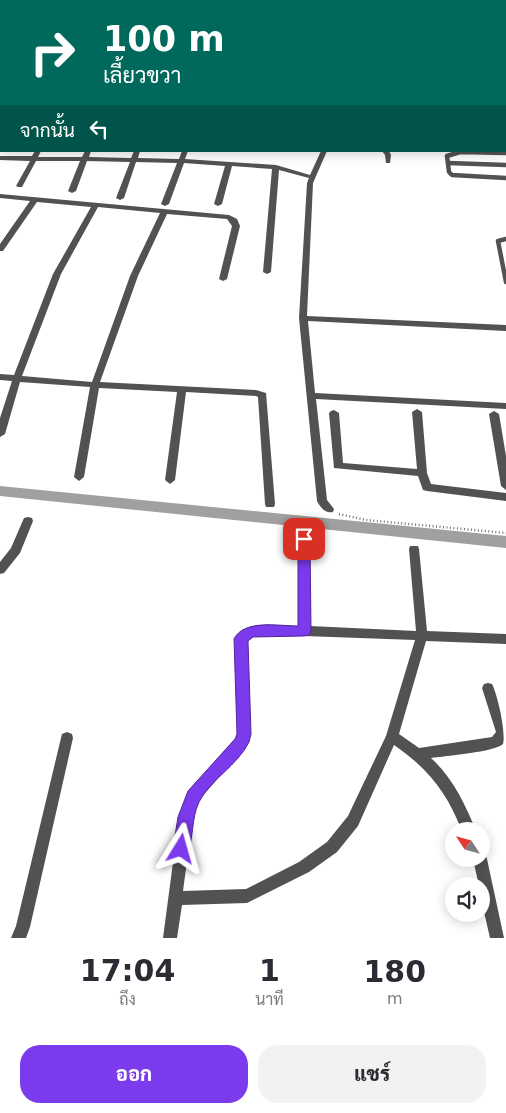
<!DOCTYPE html>
<html lang="th">
<head>
<meta charset="utf-8">
<style>
  :root { --surface:#fff; --page:#f2f2f3; --text:#2b2b33; --muted:#7c7c81; --accent:#7c3aed }
  body { margin:0; font-family:"DejaVu Sans",Sarabun,sans-serif; background:var(--page); color:var(--text); height:100vh; display:flex; flex-direction:column; font-size:19px; white-space:nowrap }
  * { box-sizing:border-box; margin:0 }
  p { font-size:16px; color:var(--muted) }
  .icon { flex:none; width:28px; height:28px; fill:none; stroke:currentColor; stroke-width:2; stroke-linecap:round; stroke-linejoin:round }
  .map { position:relative; height:938px; overflow:hidden }
  .drawer { display:flex; flex-direction:column; background:var(--surface); flex:1 }
  .drawer>* { flex:none }
  .banner { position:absolute; left:0px; top:0px; width:506px; height:152px; box-shadow:0 2px 12px #0003; background:#00695c; color:#fff; overflow:hidden }
  .needle { width:32px; rotate:306deg }
  .buttons { position:absolute; left:445px; top:822px; display:grid; gap:10px }
  .buttons a { display:grid; place-items:center; width:45px; height:45px; border-radius:50%; background:var(--surface); box-shadow:0 2px 12px #0003; font-size:25px }
  .pin { position:absolute; display:grid; place-items:center; width:42px; height:42px; color:#fff; margin:-21px; border-radius:10px; box-shadow:0 2px 8px #0006 }
  .me { position:absolute; width:55px; margin:-28px; rotate:8deg; stroke-linejoin:round; filter:drop-shadow(0 0 4px #0008) }
  .turn { display:flex; align-items:center; gap:18px; height:105px; padding:0 20px; font-size:22px }
  .turn .icon { width:65px; height:65px; stroke-width:2.5 }
  .turn b { display:block; font-size:35px; line-height:42px }
  .then { display:flex; align-items:center; height:48px; padding:0 20px; background:#0003; gap:10px; font-size:19px }
  .eta { display:flex; justify-content:space-evenly; align-items:center; height:85px; text-align:center }
  .eta b { font-size:30px; font-weight:800; line-height:35px }
  .button { display:flex; gap:10px; margin-top:auto; padding:10px 20px }
  .button a { flex:1; height:58px; border-radius:20px; background:var(--accent); color:#fff; font-size:20px; font-weight:800; line-height:58px; text-align:center }
  .button a+a { background:var(--page); color:var(--text) }
  .map>svg:first-child { display:block }
  .lines { fill:none; stroke-linecap:round; stroke-linejoin:round }
  .canal { fill:#a0a0a0; fill-rule:evenodd }
  .path { stroke:#747474; stroke-width:2.5; stroke-dasharray:1 2.5; stroke-linecap:butt }
  .lane { stroke:#525252; stroke-width:4.5 }
  .street { fill:#525252; fill-rule:evenodd }
  .route { fill:#7c3aed; stroke:#51269a }
</style>
</head>
<body>
<div class="map">
<svg width="506" height="938" viewBox="0 0 506 938">
  <rect width="100%" height="100%" fill="#fff"/>
  <g class="lines">
    <polygon class="canal" points="0,486 506,536 506,548 0,496"/>
    <polyline class="path" points="339,514 366,520 506,533"/>
    <g class="lane">
      <polyline points="506,153 460,152 447,156 449,172 452,175 506,178"/>
      <polyline points="448,163 506,165"/>
      <polyline points="506,239 498,241 506,282"/>
    </g>
    <g class="street">
      <polygon points="81,0 87,0 87,1 82,1"/>
      <polygon points="138,0 144,0 144,1 139,1"/>
      <polygon points="202,0 208,0 208,1 203,1"/>
      <polygon points="256,0 262,0 262,1 257,1"/>
      <polygon points="334,0 340,0 340,1 335,1"/>
      <polygon points="409,0 415,0 415,1 410,1"/>
      <polygon points="1,10 1,14 0,15 0,11"/>
      <rect x="505" y="20" width="1" height="4"/>
      <rect x="0" y="23" width="1" height="4"/>
      <rect x="505" y="30" width="1" height="4"/>
      <rect x="505" y="44" width="1" height="4"/>
      <polygon points="1,49 1,55 0,56 0,50"/>
      <rect x="505" y="59" width="1" height="4"/>
      <rect x="505" y="81" width="1" height="4"/>
      <rect x="505" y="97" width="1" height="4"/>
      <rect x="0" y="113" width="1" height="4"/>
      <rect x="505" y="114" width="1" height="4"/>
      <path d="M35,151h6l-3,6h44l3,-6h6l-2,6 42,1 3,-7h6l-2,7 41,1 3,-8h6l-3,8 91,6 34,10 11,-24h6l-14,32 -6,133 199,9v6l-198,-10 7,72 191,10v6l-190,-10 11,101 7,9 -1,3c-8,2 -13,-5 -16,-11l-18,-183 8,-135 2,-5 -30,-8 -8,102 -4,2 -4,-2 9,-103 -40,-3 -10,38 -4,2 -4,-2 11,-38 -41,-3 -15,41 -4,2 -4,-2 16,-41 -41,-1 -12,36 -4,2 -4,-2 14,-36 -43,-1 -11,30 -4,2 -4,-2 12,-30h-44l-14,26h-4l-2,-1 14,-25 -30,-1v-4h32z"/>
      <polygon points="382,151 389,151 391,155 390,163 386,163 385,155"/>
      <path d="M0,194l229,21 8,4 3,7 -13,53 -4,2 -4,-2 13,-53 -5,-7 -60,-5 -29,62 -38,106 156,8 10,3 9,111 -1,3h-8l-1,-3 -7,-107 -2,-1 -70,-4 -11,88 -5,4 -5,-4 12,-88 -78,-4 -15,89 -5,4 -5,-4 16,-90 -70,-5 -15,52 -5,3v-19l12,-37 -12,-1v-6l14,1 39,-101 38,-67 -54,-5 -34,49h-3v-7l30,-43 -30,-3zM98,207l62,6 -30,63 -38,106 -70,-6 39,-102z"/>
      <polygon points="417,409 422,412 427,473 431,484 506,493 506,501 427,491 423,490 418,476 334,468 329,413 331,411 334,410 339,413 343,463 417,469 412,412"/>
      <polygon points="494,411 499,414 506,456 506,490 501,486 489,414"/>
      <polygon points="28,517 32,518 33,521 20,553 4,573 0,574 0,562 11,548 24,518"/>
      <path d="M304,535l4,1 1,3 1,87 106,5 -7,-82 1,-3h8l1,3 8,82 79,3v10l-80,-3 -27,93 20,14 73,-11 4,-5 -14,-44 2,-4 4,-1 4,1c6,12 14,49 11,60 -8,8 -58,12 -72,14 22,20 34,46 45,73h-14c-15,-38 -33,-62 -68,-86l-36,81 -21,26 -28,20 -62,31 -65,2 -5,33h-14l16,-121 10,-25 47,-53 2,-5 -3,-95c10,-20 44,-13 63,-13l1,-87 1,-3zM254,636h50l111,4 -29,96 -38,80 -21,26 -28,20 -53,27 -63,2 10,-74 6,-17 47,-54 4,-12 -3,-93z"/>
      <polygon points="67,732 72,734 73,738 30,927 26,938 11,938 16,926 61,738 62,734"/>
      <polygon points="481,853 485,854 487,859 504,938 490,938 481,899 481,886 479,886 473,859 481,859"/>
    </g>
  </g>
  <path class="route" d="M304,535l4,1 2,3 1,92 -2,4 -5,1 -51,1 -5,4 3,93 -2,8c-11,23 -39,38 -50,60 -8,17 -5,36 -12,53l-6,2 -5,-2 -3,-6 5,-32 10,-26 47,-52 2,-5 -3,-95c10,-20 44,-13 64,-13v-87l2,-3z"/>
</svg>
<div class="buttons">
<a><svg class="needle" viewBox="-14 -14 28 28"><path d="M0-13l5 13h-10z" fill="#e53935"/><path d="M0 13l5-13h-10z" fill="#7c7c81"/></svg></a>
<a><svg class="icon" aria-label="sound" viewBox="0 0 24 24"><path d="M4 9h4l5-4v14l-5-4H4zM17 9q2 3 0 6"/></svg></a>
</div>
<div class="pin" style="left:304px;top:539px;background:#d93025"><svg class="icon" aria-label="arrive" viewBox="0 0 24 24"><path d="M6 21V4h12l-3 4 3 4H6"/></svg></div>
<svg class="me" style="left:181px;top:849px" viewBox="-20 -20 40 40"><path d="M0-17L14 15 0 8-14 15z" fill="#7c3aed" stroke="#fff" stroke-width="4"/></svg>
<div class="banner">
<div class="turn"><svg class="icon" aria-label="right" viewBox="0 0 24 24"><path d="M7 20v-9h11M14 6l5 5-5 5"/></svg><div><b>100 m</b>เลี้ยวขวา</div></div>
<div class="then">จากนั้น<svg class="icon" aria-label="left" viewBox="0 0 24 24"><path d="M17 20v-9H6M10 6l-5 5 5 5"/></svg></div>
</div>
</div>
<section class="drawer">
<div class="eta">
<div><b>17:04</b><p>ถึง</p></div>
<div><b>1</b><p>นาที</p></div>
<div><b>180</b><p>m</p></div>
</div>
<div class="button"><a>ออก</a><a>แชร์</a></div>
</section>
</body>
</html>
